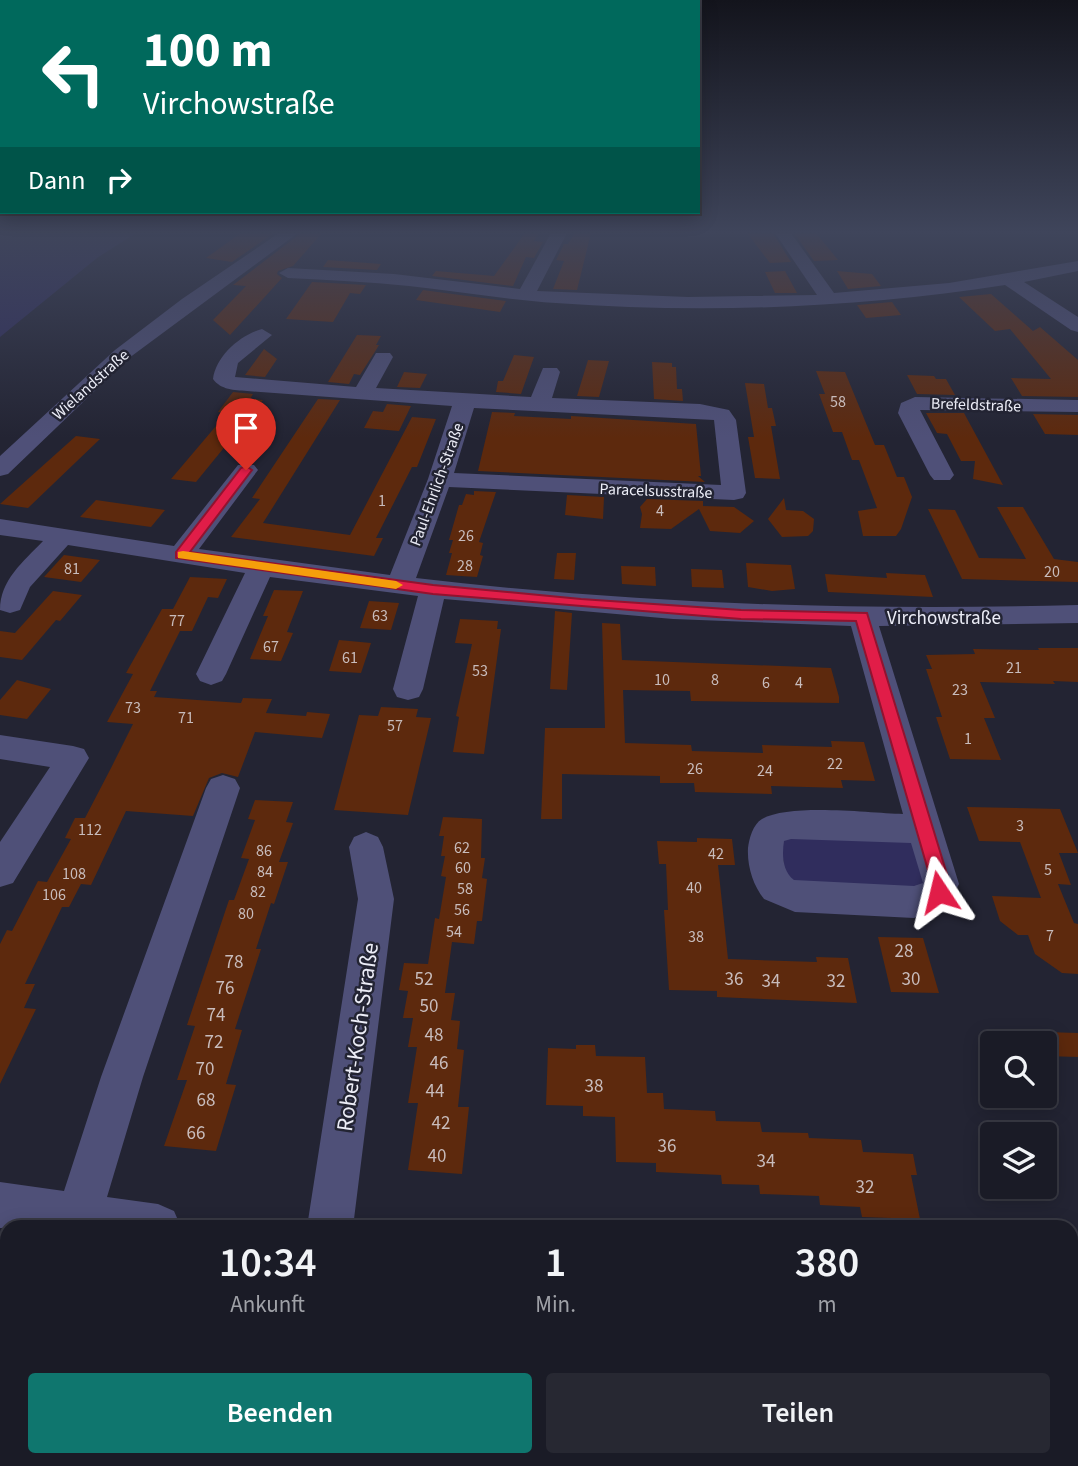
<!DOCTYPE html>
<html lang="de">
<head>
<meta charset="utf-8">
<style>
  :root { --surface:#1a1b26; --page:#272832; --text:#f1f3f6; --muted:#9fa1a7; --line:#383943; --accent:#0f766e }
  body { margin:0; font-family:"Source Sans 3",sans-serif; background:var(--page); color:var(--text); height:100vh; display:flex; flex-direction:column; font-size:26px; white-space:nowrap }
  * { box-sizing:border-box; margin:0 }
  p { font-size:23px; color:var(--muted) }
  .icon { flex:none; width:38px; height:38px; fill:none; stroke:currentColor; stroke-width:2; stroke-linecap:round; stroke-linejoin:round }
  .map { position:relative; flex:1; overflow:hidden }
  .drawer { position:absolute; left:0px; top:1220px; width:1078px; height:247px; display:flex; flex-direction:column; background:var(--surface); border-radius:21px 21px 0 0; box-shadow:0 4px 18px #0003,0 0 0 2px var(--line) }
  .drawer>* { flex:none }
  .guide { position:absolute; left:0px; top:0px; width:700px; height:214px; box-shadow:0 4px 18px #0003,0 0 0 2px var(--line); background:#00695c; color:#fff; overflow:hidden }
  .fabs { position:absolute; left:980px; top:1031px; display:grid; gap:14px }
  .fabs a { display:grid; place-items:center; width:77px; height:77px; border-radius:7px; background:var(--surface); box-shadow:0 4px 18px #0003,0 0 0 2px var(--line); font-size:35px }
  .pin { position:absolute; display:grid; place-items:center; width:60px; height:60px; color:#fff; margin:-72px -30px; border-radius:50% 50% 50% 0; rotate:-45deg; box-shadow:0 0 7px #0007 }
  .pin .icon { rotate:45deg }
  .me { position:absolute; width:77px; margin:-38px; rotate:350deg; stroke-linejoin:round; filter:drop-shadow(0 0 5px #0008) }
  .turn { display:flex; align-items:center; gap:24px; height:147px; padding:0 28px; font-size:32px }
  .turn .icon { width:91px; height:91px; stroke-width:2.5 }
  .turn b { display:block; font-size:49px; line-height:60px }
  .then { display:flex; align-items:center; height:66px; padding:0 28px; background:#0003; gap:14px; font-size:26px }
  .eta { display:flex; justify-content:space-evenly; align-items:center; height:119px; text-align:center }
  .eta b { font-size:42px; font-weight:600; line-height:49px }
  .button { display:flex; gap:14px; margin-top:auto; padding:14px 28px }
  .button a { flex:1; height:80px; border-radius:7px; background:var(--accent); color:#fff; font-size:28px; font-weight:600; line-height:80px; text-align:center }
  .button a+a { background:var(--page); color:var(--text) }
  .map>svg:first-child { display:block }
  .green { fill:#302d5d }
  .building { fill:#5d290d }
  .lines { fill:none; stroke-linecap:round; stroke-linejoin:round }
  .minor { fill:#4f5078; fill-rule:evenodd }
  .route { fill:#e11d48; stroke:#92132f; stroke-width:2 }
  .slow { fill:#f59e0b }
  .labels { text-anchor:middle; stroke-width:5; stroke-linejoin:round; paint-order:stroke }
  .far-street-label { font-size:16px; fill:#ecedf7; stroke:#232433 }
  .number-label { font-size:16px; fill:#c8bcbc }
  .street-label { font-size:19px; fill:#ecedf7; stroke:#232433 }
  .near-number-label { font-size:19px; fill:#c8bcbc }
  .near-street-label { font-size:23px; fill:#ecedf7; stroke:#232433 }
</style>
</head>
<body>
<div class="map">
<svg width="1078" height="1466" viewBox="0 0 1078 1466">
  <rect width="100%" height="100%" fill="#232433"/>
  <g class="green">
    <polygon points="0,233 136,233 97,258 0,337"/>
    <polygon points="897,836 915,844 928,875 921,887 804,886 786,878 780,839"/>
    <polygon points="0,1418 7,1419 7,1460 313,1460 313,1466 0,1466"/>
  </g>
  <g class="building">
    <polygon points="241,233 274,233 232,262 206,258"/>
    <polygon points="301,233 322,233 293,266 278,271 277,274 282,278 230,335 213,320 246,286 233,285"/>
    <polygon points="525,233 536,233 538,234 534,241 543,242 534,258 526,257 513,286 432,276 436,271 494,276"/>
    <polygon points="575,233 591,233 577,290 553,289 564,261 556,260 564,244 568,244"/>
    <polygon points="747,233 773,233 791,262 770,263"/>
    <polygon points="794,233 816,233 838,260 814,261"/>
    <polygon points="328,260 381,264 377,270 323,267"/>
    <polygon points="785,271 797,293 775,293 765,272"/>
    <polygon points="837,271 872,274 881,286 848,289"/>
    <polygon points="312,282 366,285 360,294 350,293 333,322 286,319"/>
    <polygon points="423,290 445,293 506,301 500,312 416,300"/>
    <polygon points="991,294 1033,331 1040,327 1078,360 1078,397 1022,396 1011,378 1051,379 1010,329 995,331 959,297"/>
    <polygon points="892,302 901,315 866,318 857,305"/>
    <polygon points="357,335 381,336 376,345 379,345 376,350 360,375 354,374 349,384 328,382"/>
    <polygon points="264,349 277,359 265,377 245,375"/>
    <polygon points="514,355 534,357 521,394 496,392 498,381 503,381"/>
    <polygon points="588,360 609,361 599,397 577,396"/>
    <polygon points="652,362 672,363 672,367 676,367 677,389 682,389 683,401 654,399"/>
    <polygon points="816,371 845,372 875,445 884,445 897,477 904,477 912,497 901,529 896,536 863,536 858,511 877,508 859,460 852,460 842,432 833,432 819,394 825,394"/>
    <polygon points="404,372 427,374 420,388 397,387"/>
    <polygon points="907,375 934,376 936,379 946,379 955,395 917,394"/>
    <polygon points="745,383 764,384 768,408 772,408 776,426 771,426 780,479 755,478 748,437 754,437"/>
    <polygon points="233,392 253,394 250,399 263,400 196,482 171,479 227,413 218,412"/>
    <polygon points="318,399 340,400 263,523 350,535 412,417 436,419 417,467 412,467 376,538 383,538 374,556 231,537 260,499 252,498"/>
    <polygon points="387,404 411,406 399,431 364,428 373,411 383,412"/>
    <polygon points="492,412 515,413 514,416 571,419 571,416 696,424 701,476 698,476 705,482 478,471"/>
    <polygon points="926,413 964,413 1003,485 973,479 975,461 961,461 947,434 937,433"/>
    <polygon points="1033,414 1078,415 1078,435 1045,434"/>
    <polygon points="76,436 100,439 28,508 0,504"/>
    <polygon points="474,491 496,492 479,542 483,543 480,555 483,556 477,577 446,575 452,553 449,553 453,540 449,540 459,505 462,505 466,494 474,495"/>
    <polygon points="567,495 604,497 603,519 565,515"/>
    <polygon points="784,498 786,510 803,511 814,519 813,531 808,536 782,537 768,519"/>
    <polygon points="647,499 703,501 703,506 734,507 754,521 740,533 710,531 699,509 671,529 640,528 642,514 640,507"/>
    <polygon points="96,500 165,510 151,527 80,517"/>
    <polygon points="997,507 1023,507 1054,559 1078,562 1078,582 962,579 928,509 955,510 979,558 1026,559"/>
    <polygon points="557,553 576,553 574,580 554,579"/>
    <polygon points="64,555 100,560 81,582 44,577"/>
    <polygon points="746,563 791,565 795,589 772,591 748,587"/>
    <polygon points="621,566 655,567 656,586 622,584"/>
    <polygon points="691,569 722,570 724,588 692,587"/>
    <polygon points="886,573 925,575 933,597 828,592 825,574 887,578"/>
    <polygon points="190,577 227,579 218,598 208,597 192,631 180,631 150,691 157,691 154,697 241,703 243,698 272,699 266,713 306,716 307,712 330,714 322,738 255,732 238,777 222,773 209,778 193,816 126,811 91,885 81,884 69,907 62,907 25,984 35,984 24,1008 36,1009 0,1084 0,944 7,930 12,931 38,881 47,882 71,839 65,838 75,818 85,818 111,768 133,724 107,722 133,674 126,673 162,609 173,609"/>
    <polygon points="274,590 303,591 287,632 293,633 281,661 250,659 268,616 263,616"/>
    <polygon points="53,591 82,595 60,621 56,620 22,660 0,657 0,631 15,633"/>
    <polygon points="369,601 399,603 391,630 360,628"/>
    <polygon points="555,611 572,613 567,690 550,689"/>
    <polygon points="460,619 498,621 497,629 501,629 484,754 453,752 459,717 456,716 472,644 455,643"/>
    <polygon points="602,623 620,624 622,660 831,668 839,697 839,703 691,701 690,691 623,690 625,743 691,745 692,751 763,753 762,745 832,747 831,741 864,742 875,781 841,780 843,788 771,786 772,794 695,792 694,783 660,783 660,776 562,774 562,819 541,819 545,728 605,728"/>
    <polygon points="339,640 371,643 361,673 329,671"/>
    <polygon points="1038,648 1078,648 1078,682 1053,681 1055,684 980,682 995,718 984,718 1001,760 950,759 936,717 942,717 926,669 932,669 926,655 975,654 973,649 1039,650"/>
    <polygon points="17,680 51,689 27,719 0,715 0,700"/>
    <polygon points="381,707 418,709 416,717 431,718 408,815 334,810 359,715 378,716"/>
    <polygon points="255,800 293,802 286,822 293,823 279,862 288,862 274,904 271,903 256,949 261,949 235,1029 242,1030 226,1084 236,1085 216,1151 164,1146 187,1080 177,1080 195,1026 187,1025 229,900 234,900 249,859 241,858 255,820 248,819"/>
    <polygon points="967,807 1060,809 1078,853 1059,853 1071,885 1058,884 1074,923 1078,924 1078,974 1062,973 1035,954 1028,935 1018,935 1000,921 992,896 1041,898 1020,842 979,841"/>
    <polygon points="443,817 482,819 481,858 485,858 482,878 487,879 482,921 477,921 474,944 452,942 445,993 455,993 451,1020 460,1021 457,1049 464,1050 458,1107 469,1107 462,1174 408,1170 418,1103 408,1103 417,1047 408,1047 413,1018 403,1018 408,991 399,990 404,963 428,964 435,918 439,919 446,877 441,876 445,856 441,856 444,836 439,836"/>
    <polygon points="697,838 732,839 735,865 718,865 728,959 817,962 816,957 848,958 857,1003 717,997 717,991 669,990 664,910 668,910 666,864 659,864 657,841 697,842"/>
    <polygon points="878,937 923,938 939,993 891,992"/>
    <polygon points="1045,1032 1078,1033 1078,1057 1045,1056"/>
    <polygon points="576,1045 595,1045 596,1056 645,1057 647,1093 663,1093 664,1109 715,1111 716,1121 760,1122 762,1132 808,1133 809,1138 861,1140 863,1152 913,1154 917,1175 911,1175 920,1219 862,1217 860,1207 820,1205 819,1196 760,1194 759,1185 722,1184 721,1175 656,1172 656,1163 616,1162 615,1117 583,1116 583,1106 546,1105 548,1048 576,1049"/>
  </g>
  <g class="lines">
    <g class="minor">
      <polygon points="279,233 298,233 129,358 8,474 0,476 0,456 115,350 182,299"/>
      <path d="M551,233h16l-30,58 151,6 129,-2 -42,-62h16l43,60 115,-10 129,-22v10l-54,11 54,35v15l-7,-2 -66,-45c-149,23 -299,29 -449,18 -49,-3 -98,-12 -147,-17 -40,-4 -81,-6 -121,-8l-9,-5 9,-5 106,6 126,15z"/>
      <path d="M262,329l10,6 -34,28 -3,14 121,10 20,-34h14l3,4 -17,31 155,9 12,-29h14l3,4 -8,26 148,6 29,6 7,10 10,73 -3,5 -9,2 -285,-13 -33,91c220,26 441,33 662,27v18l-199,3 80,258 -12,23 -33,11 -119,-6 -31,-13c-11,-14 -17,-33 -16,-51 1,-9 5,-24 14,-29 28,-16 107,-6 141,-5l-52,-188 -178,-7 -229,-20 -21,90 -4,8 -11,3 -11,-3 -4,-8 25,-93 -148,-19 -44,97 -4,7 -11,4 -11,-4 -4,-7 49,-101 -177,-28 -38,42 -10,23 -10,3 -10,-3c0,-30 23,-48 43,-69l-43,-6v-16l174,27 64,-81h16l4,5 -59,79 191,26 38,-96 24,-73 -205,-15c-13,-1 -26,-1 -34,-12 3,-23 27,-44 49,-50zM474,408l240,12 7,65 -267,-12zM791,839l120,4 12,40 -9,3 -120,-6c-12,-9 -12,-26 -10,-39z"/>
      <polygon points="915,397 1078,400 1078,412 920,410 954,475 950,480 934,480 930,475 898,413 901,403"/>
      <polygon points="0,735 73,746 84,749 89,758 13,883 0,887 0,842 50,767 0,759"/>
      <polygon points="223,775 235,779 240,788 143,1077 107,1197 158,1204 174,1211 181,1227 0,1228 0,1182 64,1191 101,1077 206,788 211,779"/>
      <polygon points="366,832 378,837 383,847 394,899 353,1227 307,1227 358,899 349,847 354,837"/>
      <rect x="1071" y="1258" width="7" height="48"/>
    </g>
  </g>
  <linearGradient id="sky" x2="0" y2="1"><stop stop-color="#13141c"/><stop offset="0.53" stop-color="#3f455b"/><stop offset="1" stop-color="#3f455b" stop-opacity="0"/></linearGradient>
  <rect width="1078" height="438" fill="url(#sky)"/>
  <polygon class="route" points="246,466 252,470 190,552 433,585 581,599 741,610 867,613 950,884 946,897 939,900 933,897 930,892 932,884 856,621 741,619 433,594 176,558 176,552 241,468"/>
  <polygon class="slow" points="183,551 396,581 403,585 396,589 178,558 178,552"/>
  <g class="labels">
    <g class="far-street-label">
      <text transform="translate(90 384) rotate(-42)" y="6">Wielandstraße</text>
      <text transform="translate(976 404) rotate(2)" y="6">Brefeldstraße</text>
      <text transform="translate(436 484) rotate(-70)" y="6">Paul-Ehrlich-Straße</text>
      <text transform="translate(656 490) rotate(2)" y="6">Paracelsusstraße</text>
    </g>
    <g class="number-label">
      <text x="838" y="407">58</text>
      <text x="382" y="506">1</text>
      <text x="660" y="516">4</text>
      <text x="466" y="541">26</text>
      <text x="465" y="571">28</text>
      <text x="72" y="574">81</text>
      <text x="1052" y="577">20</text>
      <text x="380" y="621">63</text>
      <text x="177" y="626">77</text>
      <text x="271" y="652">67</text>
      <text x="350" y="663">61</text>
      <text x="1014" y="673">21</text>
      <text x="480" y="676">53</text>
      <text x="662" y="685">10</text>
      <text x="715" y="685">8</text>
      <text x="766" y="688">6</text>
      <text x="799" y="688">4</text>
      <text x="960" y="695">23</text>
      <text x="133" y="713">73</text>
      <text x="186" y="723">71</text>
      <text x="395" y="731">57</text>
      <text x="968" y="744">1</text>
      <text x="835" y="769">22</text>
      <text x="695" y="774">26</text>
      <text x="765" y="776">24</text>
      <text x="1020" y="831">3</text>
      <text x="90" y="835">112</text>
      <text x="462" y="853">62</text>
      <text x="264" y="856">86</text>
      <text x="716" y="859">42</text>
      <text x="463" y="873">60</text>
      <text x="1048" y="875">5</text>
      <text x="265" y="877">84</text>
      <text x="74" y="879">108</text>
      <text x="694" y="893">40</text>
      <text x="465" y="894">58</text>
      <text x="258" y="897">82</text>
      <text x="54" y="900">106</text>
      <text x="462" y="915">56</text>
      <text x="246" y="919">80</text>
      <text x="454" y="937">54</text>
      <text x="1050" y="941">7</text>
      <text x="696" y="942">38</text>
    </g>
    <g class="street-label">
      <text x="944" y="624">Virchowstraße</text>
    </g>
    <g class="near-number-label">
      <text x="904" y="957">28</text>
      <text x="234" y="968">78</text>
      <text x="424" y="985">52</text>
      <text x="734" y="985">36</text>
      <text x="911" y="985">30</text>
      <text x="771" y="987">34</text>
      <text x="836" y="987">32</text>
      <text x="225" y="994">76</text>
      <text x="429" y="1012">50</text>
      <text x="216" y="1021">74</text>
      <text x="434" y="1041">48</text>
      <text x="214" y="1048">72</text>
      <text x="439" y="1069">46</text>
      <text x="205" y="1075">70</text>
      <text x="594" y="1092">38</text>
      <text x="435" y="1097">44</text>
      <text x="206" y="1106">68</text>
      <text x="441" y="1129">42</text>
      <text x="196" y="1139">66</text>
      <text x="667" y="1152">36</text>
      <text x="437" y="1162">40</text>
      <text x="766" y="1167">34</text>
      <text x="865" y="1193">32</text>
    </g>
    <g class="near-street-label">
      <text transform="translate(357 1037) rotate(-82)" y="8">Robert-Koch-Straße</text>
    </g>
  </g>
</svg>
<div class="fabs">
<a><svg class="icon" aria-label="search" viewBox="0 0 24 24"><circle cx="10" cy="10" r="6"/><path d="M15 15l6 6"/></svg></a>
<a><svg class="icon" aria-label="layers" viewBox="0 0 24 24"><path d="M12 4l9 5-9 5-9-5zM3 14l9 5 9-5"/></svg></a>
</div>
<div class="pin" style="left:246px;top:470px;background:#d93025"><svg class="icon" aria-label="arrive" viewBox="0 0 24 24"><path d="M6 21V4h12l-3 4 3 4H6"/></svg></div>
<svg class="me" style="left:939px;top:892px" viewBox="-20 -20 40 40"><path d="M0-17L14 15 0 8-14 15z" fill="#e11d48" stroke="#fff" stroke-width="4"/></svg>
<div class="guide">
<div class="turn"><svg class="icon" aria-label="left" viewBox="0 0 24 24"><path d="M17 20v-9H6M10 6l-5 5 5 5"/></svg><div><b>100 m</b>Virchowstraße</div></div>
<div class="then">Dann<svg class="icon" aria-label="right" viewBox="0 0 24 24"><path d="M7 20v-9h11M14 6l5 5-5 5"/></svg></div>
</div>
<section class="drawer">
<div class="eta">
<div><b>10:34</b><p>Ankunft</p></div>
<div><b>1</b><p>Min.</p></div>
<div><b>380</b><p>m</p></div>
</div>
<div class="button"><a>Beenden</a><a>Teilen</a></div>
</section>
</div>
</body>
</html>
